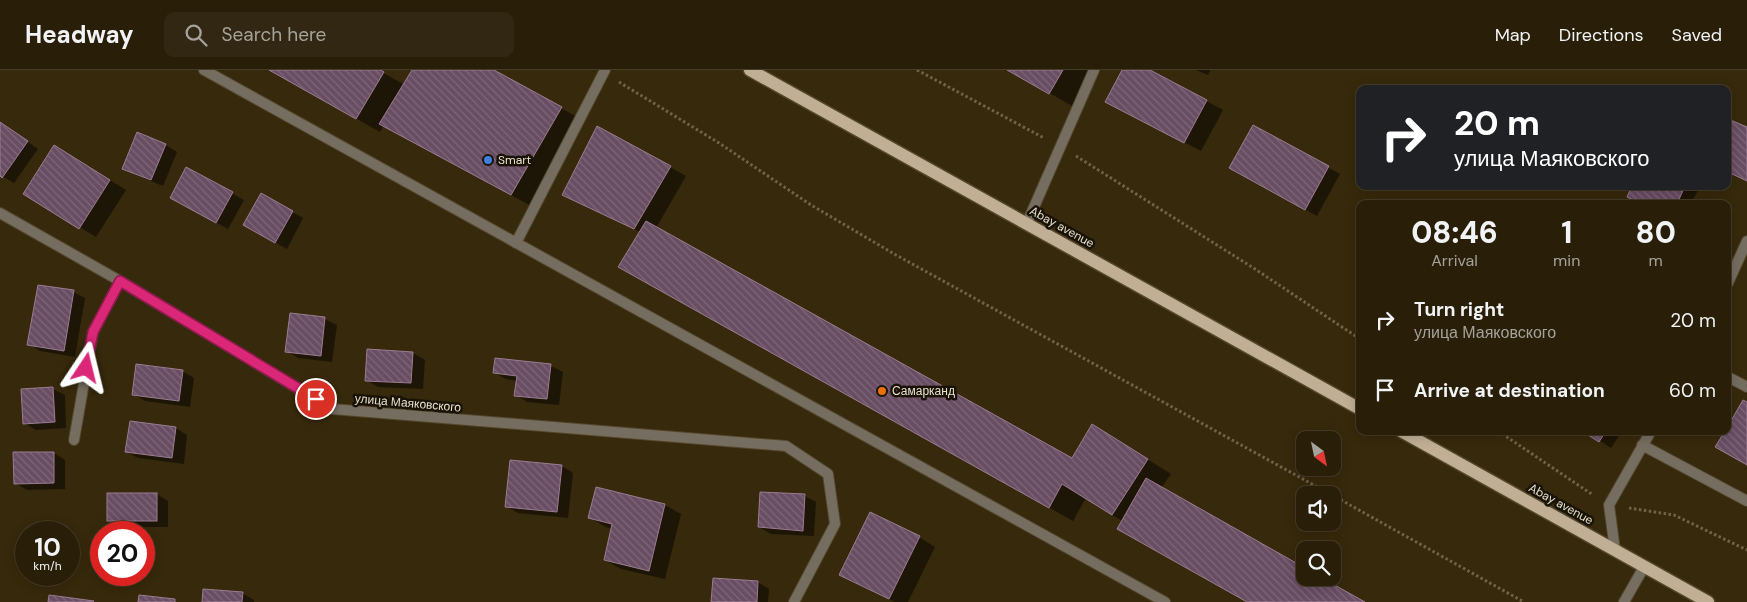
<!DOCTYPE html>
<html lang="en">
<head>
<meta charset="utf-8">
<style>
  :root { --surface:#291f08; --page:#312712; --text:#f1f3f6; --muted:#a5a29c; --line:#453d29 }
  body { margin:0; font-family:"DM Sans",sans-serif; background:var(--page); color:var(--text); height:100vh; display:flex; flex-direction:column; font-size:19px; white-space:nowrap }
  * { box-sizing:border-box; margin:0 }
  p { font-size:16px; color:var(--muted) }
  .icon { flex:none; width:28px; height:28px; fill:none; stroke:currentColor; stroke-width:2; stroke-linecap:round; stroke-linejoin:round }
  .map { position:relative; flex:1; overflow:hidden }
  .side { position:absolute; left:1356px; top:130px; width:375px; height:235px; display:flex; flex-direction:column; background:var(--surface); border-radius:10px; box-shadow:0 2px 12px #0003,0 0 0 1px var(--line) }
  .side>* { flex:none }
  .top-card { position:absolute; left:1356px; top:15px; width:375px; height:105px; border-radius:10px; box-shadow:0 2px 12px #0003,0 0 0 1px var(--line); background:#202124; color:#fff; overflow:hidden }
  .needle { width:32px; rotate:147deg }
  .tools { position:absolute; left:1296px; top:361px; display:grid; gap:10px }
  .tools a { display:grid; place-items:center; width:45px; height:45px; border-radius:10px; background:var(--surface); box-shadow:0 2px 12px #0003,0 0 0 1px var(--line); font-size:25px }
  .speed { position:absolute; left:15px; top:451px; display:flex; gap:10px; font-size:25px; font-weight:700; text-align:center }
  .speed>* { display:grid; place-content:center; width:65px; height:65px; border-radius:50%; background:var(--surface); box-shadow:0 2px 12px #0003,0 0 0 1px var(--line); line-height:1 }
  .speed small { font-size:12px; font-weight:400 }
  .speed .limit { border:8px solid #d22; background:#fff; color:#111 }
  .pin { position:absolute; display:grid; place-items:center; width:42px; height:42px; color:#fff; margin:-21px; border:2px solid #fff; border-radius:50%; box-shadow:0 1px 5px #0007 }
  .me { position:absolute; width:55px; margin:-28px; rotate:10deg; stroke-linejoin:round; filter:drop-shadow(0 0 4px #0008) }
  .turn { display:flex; align-items:center; gap:18px; height:105px; padding:0 15px; font-size:22px }
  .turn .icon { width:65px; height:65px; stroke-width:2.5 }
  .turn b { display:block; font-size:35px; line-height:42px }
  .eta { display:flex; justify-content:space-evenly; align-items:center; height:85px; text-align:center }
  .eta b { font-size:30px; font-weight:800; line-height:35px }
  ul { padding:0; list-style:none }
  li { display:flex; align-items:center; gap:15px; height:70px; padding:0 15px }
  li div { flex:1 }
  li b { display:block; font-size:19px }
  li em { font-style:normal }
  header { display:flex; align-items:center; gap:30px; box-sizing:border-box; height:70px; padding:0 25px; background:var(--surface); border-bottom:1px solid var(--line) }
  header strong { font-size:24px }
  nav { display:flex; gap:28px; margin-inline-start:auto; font-size:18px }
  .search { width:350px; height:45px; background:var(--page); display:flex; align-items:center; gap:12px; box-sizing:border-box; padding:0 18px; border-radius:10px; color:var(--muted); font-size:19px }
  .map>svg:first-child { display:block }
  .shadow { fill:#0007 }
  .building { fill:url(#building-back-hatch); stroke:#9b7c93 }
  .lines { fill:none; stroke-linecap:round; stroke-linejoin:round }
  .service-casing { stroke:#53462a; stroke-width:12 }
  .minor-casing { stroke:#53462a; stroke-width:12 }
  .primary-casing { stroke:#53462a; stroke-width:15 }
  .path { stroke:#70634a; stroke-width:3; stroke-dasharray:2.5 2.5; stroke-linecap:butt }
  .service { stroke:#766d61; stroke-width:10 }
  .minor { stroke:#766d61; stroke-width:10 }
  .primary { stroke:#c1af95; stroke-width:12 }
  .route-casing { stroke:#8e194d; stroke-width:12 }
  .route { stroke:#db2777; stroke-width:9 }
  .shop-dot { fill:#3f7fe0; stroke:#191307; stroke-width:2 }
  .food-dot { fill:#e8710a; stroke:#191307; stroke-width:2 }
  .labels { text-anchor:middle; stroke-width:5; stroke-linejoin:round; paint-order:stroke }
  .poi-label { font-size:12px; fill:#e7dfce; stroke:#191307; text-anchor:start }
  .street-label { font-size:12px; fill:#e7dfce; stroke:#191307 }
</style>
</head>
<body>
<header>
<strong>Headway</strong>
<div class="search"><svg class="icon" aria-label="search" viewBox="0 0 24 24"><circle cx="10" cy="10" r="6"/><path d="M15 15l6 6"/></svg>Search here</div>
<nav><a>Map</a><a>Directions</a><a>Saved</a></nav>
</header>
<div class="map">
<svg width="1747" height="532" viewBox="0 0 1747 532">
  <defs>
    <pattern id="building-back-hatch" width="6" height="6" patternUnits="userSpaceOnUse" patternTransform="scale(1.25)"><rect width="6" height="6" fill="#694d63"/><path d="M-1 5l2 2M0 0l6 6M5-1l2 2" fill="none" stroke="#7e6678"/></pattern>
  </defs>
  <rect width="100%" height="100%" fill="#37290b"/>
  <g class="shadow">
    <polygon points="271,0 378,0 405,15 414,0 491,0 581,49 531,136 384,55 380,62"/>
    <polygon points="1009,0 1095,0 1074,37"/>
    <polygon points="1123,0 1148,0 1223,40 1201,81 1123,40"/>
    <polygon points="1196,0 1210,0 1208,5"/>
    <polygon points="1728,50 1747,59 1747,111 1728,102"/>
    <polygon points="0,52 38,79 14,113 0,105"/>
    <polygon points="1254,56 1340,104 1317,146 1231,98"/>
    <polygon points="166,75 177,82 163,116 136,105 124,98"/>
    <polygon points="71,86 126,120 96,167 25,124"/>
    <polygon points="670,97 686,106 656,158 1073,390 1093,355 1171,404 1161,418 1305,499 1305,508 1320,508 1363,532 1249,532 1086,428 1073,451 644,210 640,162 563,124"/>
    <polygon points="187,99 244,130 228,159 183,134"/>
    <polygon points="1634,116 1700,116 1691,134 1641,134"/>
    <polygon points="261,125 303,148 287,179 244,155"/>
    <polygon points="1360,164 1360,173 1356,171"/>
    <polygon points="73,222 85,228 75,287 40,281 29,274"/>
    <polygon points="291,245 325,249 337,255 332,292 298,288 287,281"/>
    <polygon points="368,281 413,283 425,290 423,319 378,317 366,310"/>
    <polygon points="496,290 551,296 563,302 559,335 527,332 516,325 517,311 506,309 495,303"/>
    <polygon points="182,301 194,308 190,337 145,331 133,324"/>
    <polygon points="53,319 65,325 66,358 36,360 24,353"/>
    <polygon points="176,358 187,365 184,394 138,388 127,382"/>
    <polygon points="1585,361 1622,361 1611,378"/>
    <polygon points="54,383 65,390 65,419 27,420 15,413"/>
    <polygon points="562,396 573,403 568,448 518,443 506,436"/>
    <polygon points="157,424 168,431 168,457 120,457 109,450"/>
    <polygon points="805,426 816,432 814,466 771,464 759,457"/>
    <polygon points="665,435 681,444 665,509 621,499 605,490 612,459 606,457 590,448"/>
    <polygon points="919,467 935,477 908,532 895,532 857,514"/>
    <polygon points="758,512 769,519 768,532 713,532"/>
    <polygon points="242,523 254,530 254,532 204,532"/>
  </g>
  <g class="building">
    <polygon points="269,0 381,0 384,2 356,49"/>
    <polygon points="412,0 494,0 562,37 511,125 379,54"/>
    <polygon points="1007,0 1063,0 1049,24"/>
    <polygon points="1122,0 1150,0 1207,30 1184,73 1105,32"/>
    <polygon points="1728,49 1747,57 1747,111 1728,102"/>
    <polygon points="0,52 28,71 2,108 0,106"/>
    <polygon points="1253,55 1329,96 1305,140 1229,98"/>
    <polygon points="597,56 671,96 634,159 562,125"/>
    <polygon points="137,62 166,74 151,110 122,99"/>
    <polygon points="54,75 110,110 79,159 23,124"/>
    <polygon points="186,97 233,122 216,153 170,128"/>
    <polygon points="1632,116 1685,116 1677,134 1641,134 1627,127"/>
    <polygon points="261,123 293,141 275,173 243,155"/>
    <polygon points="646,151 1072,388 1092,354 1148,389 1112,445 1062,414 1049,438 618,197"/>
    <polygon points="38,215 74,220 64,281 27,275"/>
    <polygon points="290,243 325,247 321,286 285,282"/>
    <polygon points="367,279 413,282 411,313 365,311"/>
    <polygon points="495,288 551,294 547,329 514,326 517,306 493,303"/>
    <polygon points="136,294 183,300 179,331 132,325"/>
    <polygon points="53,317 55,352 23,354 21,319"/>
    <polygon points="1743,330 1747,332 1747,395 1715,377 1725,361 1728,361 1728,356"/>
    <polygon points="130,351 176,357 172,388 125,382"/>
    <polygon points="1582,361 1606,361 1599,372"/>
    <polygon points="13,382 54,382 54,413 14,414"/>
    <polygon points="510,390 562,395 557,442 505,437"/>
    <polygon points="1146,408 1305,498 1305,508 1322,508 1365,532 1247,532 1117,459"/>
    <polygon points="596,417 665,434 649,501 604,490 612,454 588,448"/>
    <polygon points="760,422 805,424 803,461 758,457"/>
    <rect x="107" y="423" width="50" height="28"/>
    <polygon points="870,442 920,466 889,529 839,505"/>
    <polygon points="713,508 758,511 757,532 711,532"/>
    <polygon points="203,519 243,522 242,532 202,532"/>
    <polygon points="49,525 94,531 93,532 48,532"/>
    <polygon points="139,525 175,529 175,532 138,532"/>
  </g>
  <g class="lines">
    <g class="service-casing">
      <g id="service">
        <polyline points="204,0 1165,532"/>
        <polyline points="1027,153 1094,0"/>
        <polyline points="516,173 605,0"/>
        <polyline points="1728,307 1747,317"/>
        <polyline points="74,370 93,262 120,211"/>
        <polyline points="1642,375 1747,431"/>
      </g>
    </g>
    <g class="minor-casing">
      <g id="minor">
        <polyline points="0,143 120,211 332,339 786,376 828,404 835,454 794,532"/>
        <polyline points="1728,213 1747,171"/>
        <polyline points="1615,480 1609,435 1651,361"/>
        <polyline points="1624,532 1644,497"/>
      </g>
    </g>
    <g class="primary-casing">
      <g id="primary">
        <polyline points="750,0 1360,339"/>
        <polyline points="1401,361 1708,532"/>
      </g>
    </g>
    <g class="path">
      <polyline points="917,0 1044,68"/>
      <polyline points="619,12 719,73 811,135 896,185 1332,425"/>
      <polyline points="1076,86 1255,199 1360,269"/>
      <polyline points="1498,361 1593,425"/>
      <polyline points="1332,425 1524,532"/>
      <polyline points="1629,438 1674,445 1747,480"/>
    </g>
    <use href="#service" class="service"/>
    <use href="#minor" class="minor"/>
    <use href="#primary" class="primary"/>
  </g>
  <g class="lines">
    <g class="route-casing">
      <polyline id="route" points="86,298 93,262 120,211 316,329"/>
    </g>
    <use href="#route" class="route"/>
  </g>
  <circle class="shop-dot" cx="488" cy="90" r="5"/>
  <circle class="food-dot" cx="882" cy="321" r="5"/>
  <g class="labels">
    <g class="poi-label">
      <text x="498" y="94">Smart</text>
      <text x="892" y="325">Самарканд</text>
    </g>
    <g class="street-label">
      <text transform="translate(1062 157) rotate(29)" y="4">Abay avenue</text>
      <text transform="translate(408 333) rotate(5)" y="4">улица Маяковского</text>
      <text transform="translate(1561 434) rotate(29)" y="4">Abay avenue</text>
    </g>
  </g>
</svg>
<div class="tools">
<a><svg class="needle" viewBox="-14 -14 28 28"><path d="M0-13l5 13h-10z" fill="#e53935"/><path d="M0 13l5-13h-10z" fill="#a5a29c"/></svg></a>
<a><svg class="icon" aria-label="sound" viewBox="0 0 24 24"><path d="M4 9h4l5-4v14l-5-4H4zM17 9q2 3 0 6"/></svg></a>
<a><svg class="icon" aria-label="search" viewBox="0 0 24 24"><circle cx="10" cy="10" r="6"/><path d="M15 15l6 6"/></svg></a>
</div>
<div class="speed"><div>10<small>km/h</small></div><div class="limit">20</div></div>
<div class="pin" style="left:316px;top:329px;background:#d93025"><svg class="icon" aria-label="arrive" viewBox="0 0 24 24"><path d="M6 21V4h12l-3 4 3 4H6"/></svg></div>
<svg class="me" style="left:86px;top:298px" viewBox="-20 -20 40 40"><path d="M0-17L14 15 0 8-14 15z" fill="#db2777" stroke="#fff" stroke-width="4"/></svg>
<div class="top-card">
<div class="turn"><svg class="icon" aria-label="right" viewBox="0 0 24 24"><path d="M7 20v-9h11M14 6l5 5-5 5"/></svg><div><b>20 m</b>улица Маяковского</div></div>
</div>
<section class="side">
<div class="eta">
<div><b>08:46</b><p>Arrival</p></div>
<div><b>1</b><p>min</p></div>
<div><b>80</b><p>m</p></div>
</div>
<ul>
<li><svg class="icon" aria-label="right" viewBox="0 0 24 24"><path d="M7 20v-9h11M14 6l5 5-5 5"/></svg><div><b>Turn right</b><p>улица Маяковского</p></div><em>20 m</em></li>
<li><svg class="icon" aria-label="arrive" viewBox="0 0 24 24"><path d="M6 21V4h12l-3 4 3 4H6"/></svg><div><b>Arrive at destination</b></div><em>60 m</em></li>
</ul>
</section>
</div>
</body>
</html>
